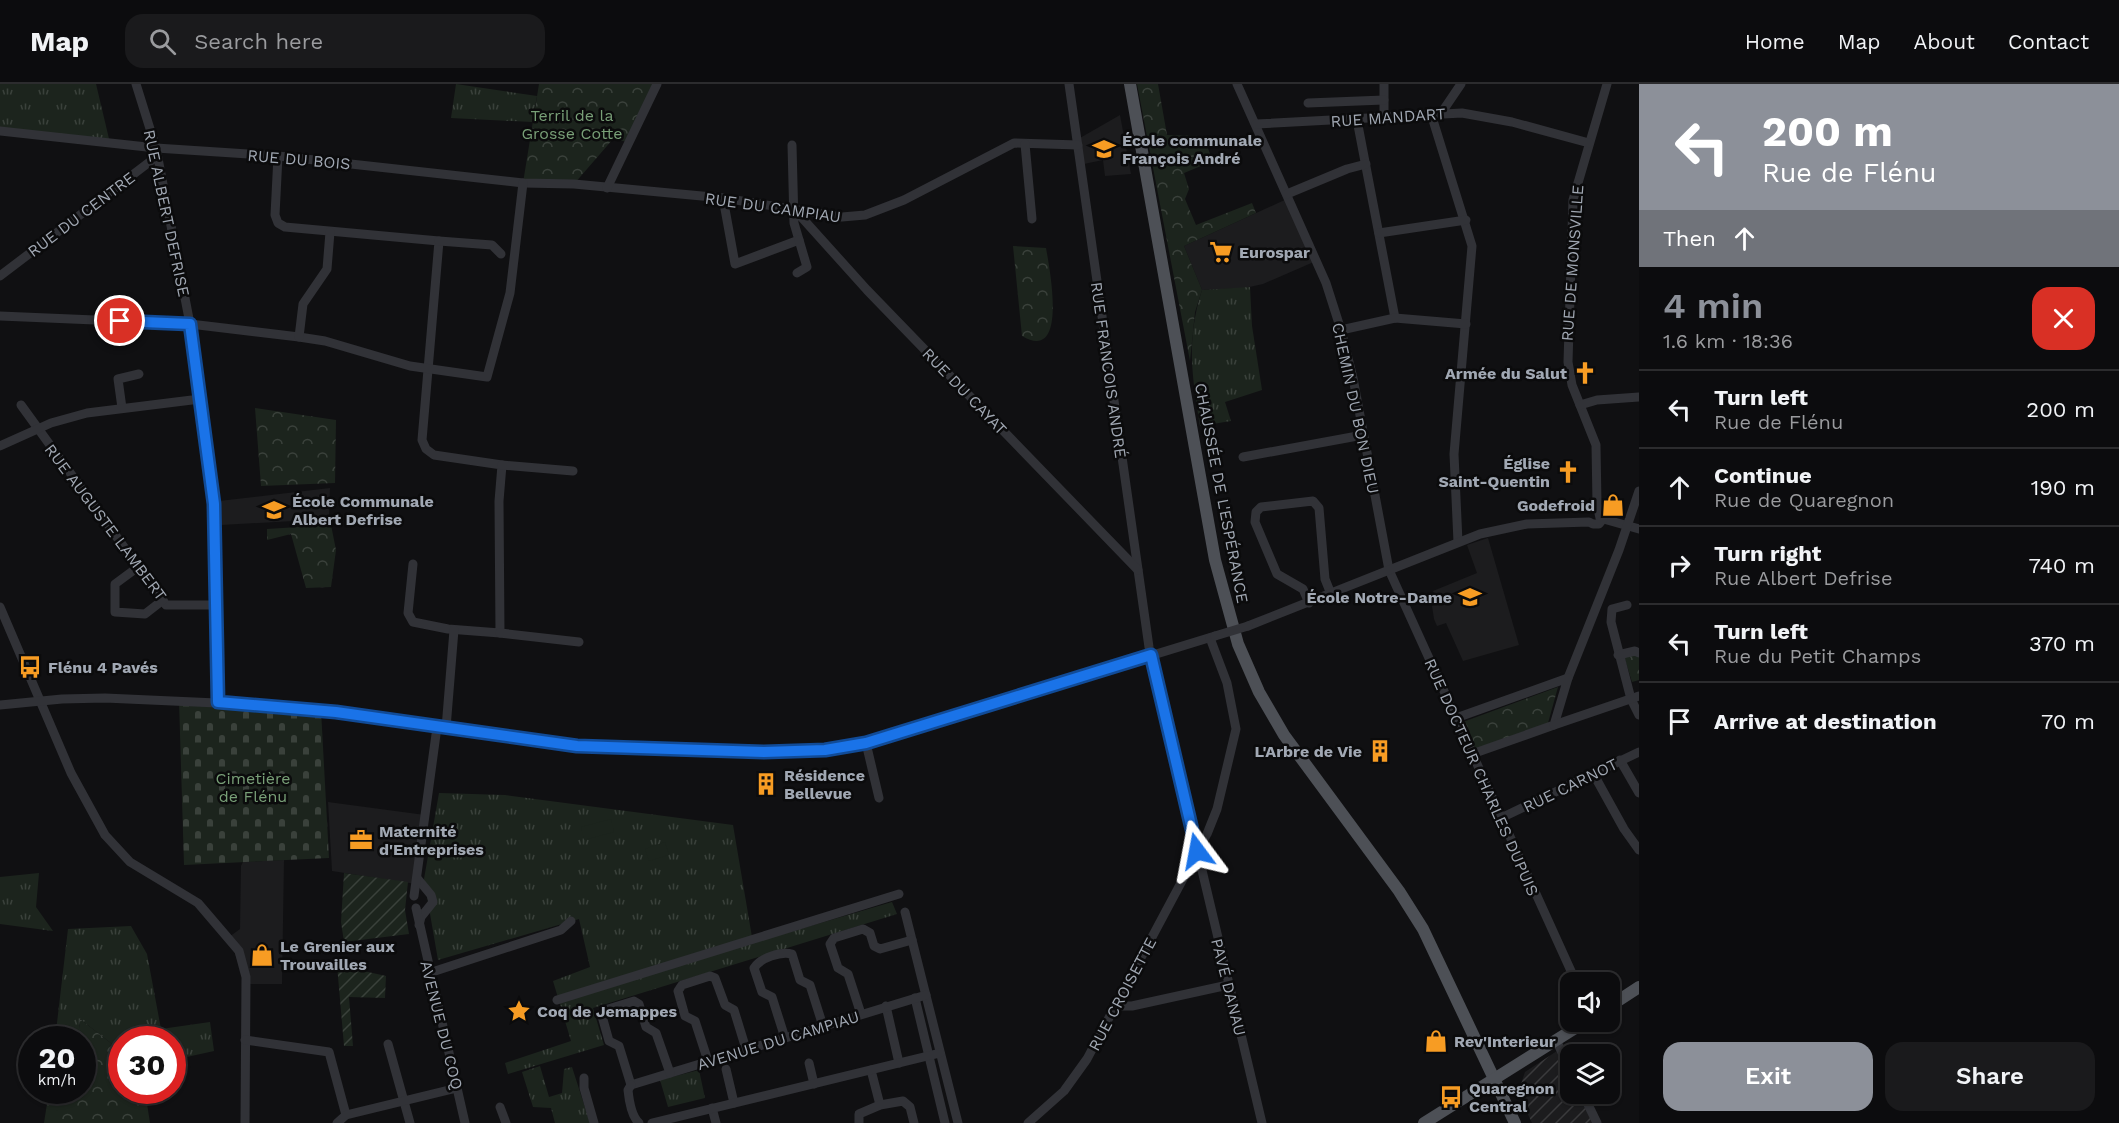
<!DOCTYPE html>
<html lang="en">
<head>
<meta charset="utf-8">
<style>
  :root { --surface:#0c0c0e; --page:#1a1a1c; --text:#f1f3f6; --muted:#9a9b9e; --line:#2c2c2e; --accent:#8c9099 }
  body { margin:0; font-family:"Work Sans",sans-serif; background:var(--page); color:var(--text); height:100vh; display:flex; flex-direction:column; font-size:22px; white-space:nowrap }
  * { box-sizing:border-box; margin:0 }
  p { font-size:20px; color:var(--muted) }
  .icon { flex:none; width:33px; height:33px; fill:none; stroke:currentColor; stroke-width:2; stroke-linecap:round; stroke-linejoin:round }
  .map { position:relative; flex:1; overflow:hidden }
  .panel { display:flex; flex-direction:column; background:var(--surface); width:480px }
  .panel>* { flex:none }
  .hud { background:#8c9099; color:#fff; overflow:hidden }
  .buttons { position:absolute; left:1560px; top:888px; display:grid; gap:12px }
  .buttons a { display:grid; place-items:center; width:60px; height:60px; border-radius:12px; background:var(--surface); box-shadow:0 2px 4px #0004,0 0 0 2px var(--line); font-size:30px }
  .speed { position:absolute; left:18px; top:942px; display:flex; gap:12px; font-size:30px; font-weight:700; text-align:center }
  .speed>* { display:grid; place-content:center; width:78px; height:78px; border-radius:50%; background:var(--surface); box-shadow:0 2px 4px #0004,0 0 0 2px var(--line); line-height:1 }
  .speed small { font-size:15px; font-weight:400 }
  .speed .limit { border:9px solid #d22; background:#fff; color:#111 }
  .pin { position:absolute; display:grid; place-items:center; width:51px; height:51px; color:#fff; margin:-26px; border:3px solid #fff; border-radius:50%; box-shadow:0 2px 6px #0007 }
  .me { position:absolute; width:66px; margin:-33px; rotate:347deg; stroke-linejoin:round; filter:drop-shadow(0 0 4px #0008) }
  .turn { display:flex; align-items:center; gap:21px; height:126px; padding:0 24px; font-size:27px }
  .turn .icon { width:78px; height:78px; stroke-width:2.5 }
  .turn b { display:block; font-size:42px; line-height:51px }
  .then { display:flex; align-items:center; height:57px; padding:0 24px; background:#0003; gap:12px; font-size:22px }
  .round { display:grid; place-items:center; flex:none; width:63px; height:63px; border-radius:18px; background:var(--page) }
  .head { display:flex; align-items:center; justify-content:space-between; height:102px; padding:0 24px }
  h1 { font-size:36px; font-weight:600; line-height:45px; color:var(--accent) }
  .cta { display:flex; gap:12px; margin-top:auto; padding:12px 24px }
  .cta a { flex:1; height:69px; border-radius:18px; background:var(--accent); color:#fff; font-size:24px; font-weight:600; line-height:69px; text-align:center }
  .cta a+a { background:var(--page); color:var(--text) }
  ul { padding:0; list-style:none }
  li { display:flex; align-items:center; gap:18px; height:78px; padding:0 24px; border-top:2px solid var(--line) }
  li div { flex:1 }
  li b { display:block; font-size:22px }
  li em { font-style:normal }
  header { display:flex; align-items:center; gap:36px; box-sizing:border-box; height:84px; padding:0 30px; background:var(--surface); border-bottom:2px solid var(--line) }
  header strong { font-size:28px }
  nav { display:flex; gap:33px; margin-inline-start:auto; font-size:21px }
  .search { width:420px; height:54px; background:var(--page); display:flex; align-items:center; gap:15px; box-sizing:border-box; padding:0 21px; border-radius:18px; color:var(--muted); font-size:22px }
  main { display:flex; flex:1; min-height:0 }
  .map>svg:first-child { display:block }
  .built { fill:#1c1c1e }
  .industrial { fill:url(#industrial-furrows) }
  .grass { fill:url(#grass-tufts) }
  .forest { fill:url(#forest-crowns) }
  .cemetery { fill:url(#cemetery-stones) }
  .garden { fill:url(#garden-furrows) }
  .pitch { fill:#1c241d }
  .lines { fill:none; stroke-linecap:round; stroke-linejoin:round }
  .minor { stroke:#313237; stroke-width:9 }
  .major { stroke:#4d5056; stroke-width:12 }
  .minor-bridge { stroke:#313237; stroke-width:9 }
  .route-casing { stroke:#114b97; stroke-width:15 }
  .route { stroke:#1a73e8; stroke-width:10 }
  .labels { text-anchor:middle; stroke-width:5; stroke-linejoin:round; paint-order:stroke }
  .park-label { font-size:16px; fill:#789f77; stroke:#0b0b0c }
  .street-label { font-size:16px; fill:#a1a8b3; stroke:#0b0b0c }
  .poi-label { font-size:16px; font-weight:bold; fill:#a1a8b3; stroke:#0b0b0c; text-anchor:start }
</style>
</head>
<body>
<header>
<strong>Map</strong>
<div class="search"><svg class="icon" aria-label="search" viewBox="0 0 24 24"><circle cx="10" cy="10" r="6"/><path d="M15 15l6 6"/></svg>Search here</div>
<nav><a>Home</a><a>Map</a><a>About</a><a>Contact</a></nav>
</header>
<main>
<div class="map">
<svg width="1639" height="1039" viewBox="0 0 1639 1039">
  <defs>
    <pattern id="industrial-furrows" width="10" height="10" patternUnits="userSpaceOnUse" patternTransform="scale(1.5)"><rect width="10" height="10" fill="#1c1c1e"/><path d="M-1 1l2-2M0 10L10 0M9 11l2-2" fill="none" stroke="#3a3a3c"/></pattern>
    <pattern id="grass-tufts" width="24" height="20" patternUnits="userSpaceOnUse" patternTransform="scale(1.5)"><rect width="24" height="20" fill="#1c241d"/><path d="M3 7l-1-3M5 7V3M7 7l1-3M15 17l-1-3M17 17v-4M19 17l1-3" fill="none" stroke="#3a413b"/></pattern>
    <pattern id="forest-crowns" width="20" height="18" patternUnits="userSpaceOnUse" patternTransform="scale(1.5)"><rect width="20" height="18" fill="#1c241d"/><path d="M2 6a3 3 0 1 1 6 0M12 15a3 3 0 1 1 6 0" fill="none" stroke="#3a413b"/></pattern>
    <pattern id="cemetery-stones" width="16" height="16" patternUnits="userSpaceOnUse" patternTransform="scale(1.5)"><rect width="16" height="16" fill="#1c241d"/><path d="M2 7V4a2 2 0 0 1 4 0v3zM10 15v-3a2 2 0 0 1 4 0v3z" fill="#3a413b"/></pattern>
    <pattern id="garden-furrows" width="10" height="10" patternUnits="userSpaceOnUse" patternTransform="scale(1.5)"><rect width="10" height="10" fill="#1c241d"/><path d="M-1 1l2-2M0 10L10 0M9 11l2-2" fill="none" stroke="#3a413b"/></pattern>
  </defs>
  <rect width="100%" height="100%" fill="#101012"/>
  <g class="built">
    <polygon points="1120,31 1131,90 1105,92 1103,76 1084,80 1080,54"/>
    <polygon points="1289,114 1316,177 1263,200 1245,204 1202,206 1184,162"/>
    <polygon points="330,404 329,435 221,441 219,417"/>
    <polygon points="1488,454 1519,561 1463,577 1446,539 1437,542 1434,535 1432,522 1438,519 1433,507 1477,489 1467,461"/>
    <polygon points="328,718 425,731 416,800 332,787"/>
    <polygon points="284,776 282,900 246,900 229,853 240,845 241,782 243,778"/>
  </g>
  <polygon class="industrial" points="1557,967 1570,992 1570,1010 1580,1010 1596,1039 1532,1039 1518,1009 1525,988"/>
  <g class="grass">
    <polygon points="0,0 96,0 110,59 0,47"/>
    <polygon points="456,0 537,12 532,38 451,34"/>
    <path d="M1250,203l2,39 10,64 -37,12 6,19 -31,5c-8,-51 -14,-86 2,-136z"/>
    <polygon points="439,709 505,711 733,741 753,859 892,818 897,830 593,924 604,961 508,990 505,979 571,957 553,897 590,883 579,835 438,876 424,795"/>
    <polygon points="39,789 36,823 53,847 0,840 0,793"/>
    <polygon points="131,842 147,870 161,945 210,938 214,967 173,976 172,956 122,956 121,967 80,935 78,955 55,956 68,845"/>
    <polygon points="540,982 549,1013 562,1009 564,985 572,983 590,1039 555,1039 551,1024 533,1023 522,988"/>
    <polygon points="699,986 705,1014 668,1023 660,996"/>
  </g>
  <g class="forest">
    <polygon points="539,0 657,0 628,58 613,55 574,100 523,99"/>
    <polygon points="1137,0 1158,0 1167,51 1203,52 1213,77 1184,89 1189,105 1185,115 1196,141 1252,119 1256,129 1184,162 1202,206 1195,228 1190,277"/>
    <path d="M1013,162l33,2c3,18 23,116 -24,88z"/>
    <polygon points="255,324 336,336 335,399 261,402"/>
    <polygon points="331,441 336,466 331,503 306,504 291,450 267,456 267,445"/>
    <polygon points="1634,569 1639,573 1639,596 1632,598 1624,572"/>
    <polygon points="1558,603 1548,639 1475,665 1463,638"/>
    <polygon points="80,935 121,967 122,1006 145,1007 150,1039 44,1039 49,1007 82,1006 82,956 78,955"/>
  </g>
  <polygon class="cemetery" points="179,616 321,626 329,774 184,781"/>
  <g class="garden">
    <polygon points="344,789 408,798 405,826 409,850 344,858 341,838"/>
    <polygon points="337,881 386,892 385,914 349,913 353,962 344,962"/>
  </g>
  <g class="pitch">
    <polygon points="611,735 614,748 584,756 581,743"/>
    <polygon points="665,758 669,771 649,777 645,765"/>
  </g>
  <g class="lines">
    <g class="minor">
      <polyline points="136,0 156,64 190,240 214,420 217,618"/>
      <polyline points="1069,0 1149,563 1262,1039"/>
      <polyline points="1237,0 1326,199 1341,246 1353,294 1389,486 1576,898"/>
      <polyline points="1384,0 1384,35"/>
      <polyline points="1607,0 1573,116 1568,278 1572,301 1596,361 1597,420 1600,434 1639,445"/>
      <polyline points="1308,19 1384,16"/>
      <polyline points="1442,28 1461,0"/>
      <polyline points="1432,33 1472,162 1454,370 1458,458"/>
      <polyline points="1357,36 1395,234"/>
      <polyline points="1256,40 1462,29 1512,38 1589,59"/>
      <polyline points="0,47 156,64 278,72 523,99 574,100 723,114 842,133 865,131 904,116 1014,59 1078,61"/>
      <polyline points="1025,60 1032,135"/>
      <polyline points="278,72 275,131 278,139 285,143 439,157 422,356 426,365 434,371 502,381 499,417 500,549 448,545 413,538 408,529 413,480"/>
      <polyline points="607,104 657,0"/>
      <polyline points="1287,110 1347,85 1366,80"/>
      <polyline points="723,114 735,180 799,156 794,139 792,61"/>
      <polyline points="795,126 867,206 1138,486"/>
      <polyline points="1379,149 1466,136"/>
      <polyline points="439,157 492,161 501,170"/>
      <polyline points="797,189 807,183 799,156"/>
      <polyline points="0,192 156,73 156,66"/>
      <polyline points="0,232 190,240 299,253 325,257 410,282 487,293 510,209 523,99"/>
      <polyline points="1341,246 1395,234 1466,240"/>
      <polyline points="299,253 303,220 327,185 330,148"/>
      <polyline points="21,321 166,521 217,521"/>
      <polyline points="1580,321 1597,316 1639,313"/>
      <polyline points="122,324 118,295 139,290"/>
      <polyline points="0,362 51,339 87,329 200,315"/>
      <polyline points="1243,373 1363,351"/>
      <polyline points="502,381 573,387"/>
      <polyline points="138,483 115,500 115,528 145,530 163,516"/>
      <polyline points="1309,519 1303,505 1277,490 1255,438 1256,428 1261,423 1313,417 1319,424 1325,495 1331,510"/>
      <polyline points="1627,521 1612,525 1611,538 1631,615 1639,631"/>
      <polyline points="0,523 71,689 105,751 130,778 198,819 239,867 246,893 245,1039"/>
      <polyline points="1248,542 1480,450 1527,440 1589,438 1593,440 1599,440 1603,435"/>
      <polyline points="500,549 579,558"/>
      <polyline points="1618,571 1635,567 1639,569"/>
      <polyline points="1568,594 1619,466 1639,407"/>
      <polyline points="0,621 62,615 105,614 282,622 577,662 764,667 825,666 866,659 1215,552"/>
      <polyline points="1456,634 1568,594 1554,641 1472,670"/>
      <polyline points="1554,641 1639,612"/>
      <polyline points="446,644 454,546"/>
      <polyline points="866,659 879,714"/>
      <polyline points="1620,676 1639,709"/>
      <polyline points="1593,689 1624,745 1639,766"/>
      <polyline points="1501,734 1639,668"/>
      <polyline points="417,794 431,811 433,818 421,833 419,841"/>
      <polyline points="414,812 437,643"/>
      <polyline points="416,824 465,1039"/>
      <polyline points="905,828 958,1039"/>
      <polyline points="429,889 561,846 571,837"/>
      <polyline points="915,914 945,1039"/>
      <polyline points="557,916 899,810"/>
      <polyline points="886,922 899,979"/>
      <polyline points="1116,922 1132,922 1228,901"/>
      <polyline points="861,930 848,890 838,884 830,860 834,854 863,845 870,849 874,862 880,865 912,856"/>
      <path d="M785,954l-13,-41 -10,-5 -8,-24c6,-10 27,-17 38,-14l8,26 10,5 13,41"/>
      <polyline points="245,956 329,968 346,1031"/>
      <polyline points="1556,956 1570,985"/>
      <polyline points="388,960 410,1039"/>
      <polyline points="708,977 695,937 685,932 678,907 682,901 710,892 715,894 725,921 734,926 746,965"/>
      <polyline points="809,979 814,1000"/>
      <polyline points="726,985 734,1019"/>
      <polyline points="871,986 880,1021"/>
      <polyline points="584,994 584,1004 594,1039"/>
      <polyline points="631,1001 926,911"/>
      <polyline points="631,1001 619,962 609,957 602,932 605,926 634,917 639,920 646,943 656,949 670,989"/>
      <path d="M631,1001l-3,5c1,10 3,26 11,33"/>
      <polyline points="1583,1010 1597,1039"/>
      <polyline points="500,1023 506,1039"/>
      <polyline points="712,1024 716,1039"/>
      <polyline points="337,1039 346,1031 457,1004"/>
      <polyline points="652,1039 940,969"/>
      <polyline points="859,1039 859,1030 880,1021 903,1017 910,1023 914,1039"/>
      <polyline points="1028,1039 1064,1007 1087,975 1207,750 1217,725 1236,645 1227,599 1210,554"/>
    </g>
    <g class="major">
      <polyline points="1130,0 1215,476 1238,560 1259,608 1284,651 1399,807 1423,845 1515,1039"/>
      <polyline points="1610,922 1639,903"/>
      <polyline points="1424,1039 1585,938"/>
    </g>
    <polyline class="minor-bridge" points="1215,552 1248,542"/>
  </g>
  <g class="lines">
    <g class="route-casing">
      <polyline id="route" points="120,237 190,240 214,420 218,618 336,628 577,662 764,668 825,666 866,659 1151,571 1197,767"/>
    </g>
    <use href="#route" class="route"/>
  </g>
  <defs>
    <g id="school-bare" transform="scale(1.8)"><path d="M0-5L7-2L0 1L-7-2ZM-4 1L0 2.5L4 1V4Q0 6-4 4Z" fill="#f79c23" stroke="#0b0b0c" stroke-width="2.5" paint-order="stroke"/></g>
    <g id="supermarket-bare" transform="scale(1.8)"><path d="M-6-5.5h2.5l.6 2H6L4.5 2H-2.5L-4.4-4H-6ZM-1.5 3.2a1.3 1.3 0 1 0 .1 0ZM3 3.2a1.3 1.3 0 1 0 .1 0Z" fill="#f79c23" stroke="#0b0b0c" stroke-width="2.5" paint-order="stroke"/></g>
    <g id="church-bare" transform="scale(1.8)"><path d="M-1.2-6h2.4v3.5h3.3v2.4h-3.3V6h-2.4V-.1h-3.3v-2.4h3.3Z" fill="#f79c23" stroke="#0b0b0c" stroke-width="2.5" paint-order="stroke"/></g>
    <g id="shop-bare" transform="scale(1.8)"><path d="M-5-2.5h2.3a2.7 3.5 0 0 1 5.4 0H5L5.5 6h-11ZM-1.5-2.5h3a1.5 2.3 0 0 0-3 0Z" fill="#f79c23" stroke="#0b0b0c" stroke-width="2.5" paint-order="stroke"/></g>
    <g id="bus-bare" transform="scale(1.8)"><path d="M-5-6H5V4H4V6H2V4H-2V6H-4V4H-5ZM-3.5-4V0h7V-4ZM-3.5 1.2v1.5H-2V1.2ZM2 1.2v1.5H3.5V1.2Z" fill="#f79c23" stroke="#0b0b0c" stroke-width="2.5" paint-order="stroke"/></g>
    <g id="building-bare" transform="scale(1.8)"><path d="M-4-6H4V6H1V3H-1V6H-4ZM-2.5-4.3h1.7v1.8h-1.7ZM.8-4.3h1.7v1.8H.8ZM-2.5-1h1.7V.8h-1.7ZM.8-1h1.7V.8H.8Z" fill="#f79c23" stroke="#0b0b0c" stroke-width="2.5" paint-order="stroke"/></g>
    <g id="office-bare" transform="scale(1.8)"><path d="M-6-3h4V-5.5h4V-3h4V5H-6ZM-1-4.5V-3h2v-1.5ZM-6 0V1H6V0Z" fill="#f79c23" stroke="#0b0b0c" stroke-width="2.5" paint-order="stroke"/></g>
    <g id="sight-bare" transform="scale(1.8)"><path d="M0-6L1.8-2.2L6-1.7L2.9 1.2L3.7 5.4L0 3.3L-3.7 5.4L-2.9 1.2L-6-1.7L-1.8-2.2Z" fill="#f79c23" stroke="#0b0b0c" stroke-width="2.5" paint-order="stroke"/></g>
  </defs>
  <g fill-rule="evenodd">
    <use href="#school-bare" x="1104" y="65"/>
    <use href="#supermarket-bare" x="1221" y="168"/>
    <use href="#church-bare" x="1585" y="289"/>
    <use href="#church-bare" x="1568" y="388"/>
    <use href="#shop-bare" x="1613" y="421"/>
    <use href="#school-bare" x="274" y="426"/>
    <use href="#school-bare" x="1470" y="513"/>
    <use href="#bus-bare" x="30" y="583"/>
    <use href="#building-bare" x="1380" y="667"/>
    <use href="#building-bare" x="766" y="700"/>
    <use href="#office-bare" x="361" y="756"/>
    <use href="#shop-bare" x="262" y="871"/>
    <use href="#sight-bare" x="519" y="927"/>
    <use href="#shop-bare" x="1436" y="957"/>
    <use href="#bus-bare" x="1451" y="1013"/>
  </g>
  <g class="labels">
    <g class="park-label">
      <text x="572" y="37">Terril de la<tspan x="572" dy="18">Grosse Cotte</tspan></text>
      <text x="253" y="700">Cimetière<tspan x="253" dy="18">de Flénu</tspan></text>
    </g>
    <g class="street-label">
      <text transform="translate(1388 33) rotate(-4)" y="6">RUE MANDART</text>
      <text transform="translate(299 75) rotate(5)" y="6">RUE DU BOIS</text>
      <text transform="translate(773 123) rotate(8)" y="6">RUE DU CAMPIAU</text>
      <text transform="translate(167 129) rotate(78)" y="6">RUE ALBERT DEFRISE</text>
      <text transform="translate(81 130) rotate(-37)" y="6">RUE DU CENTRE</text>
      <text transform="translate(1572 179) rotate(-86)" y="6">RUE DE MONSVILLE</text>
      <text transform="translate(1109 286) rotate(82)" y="6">RUE FRANCOIS ANDRÉ</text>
      <text transform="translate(965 307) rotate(46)" y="6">RUE DU CAYAT</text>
      <text transform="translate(1356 324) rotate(78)" y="6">CHEMIN DU BON DIEU</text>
      <text transform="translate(1222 409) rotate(79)" y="6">CHAUSSÉE DE L'ESPÉRANCE</text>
      <text transform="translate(106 438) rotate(53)" y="6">RUE AUGUSTE LAMBERT</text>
      <text transform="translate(1482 693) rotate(66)" y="6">RUE DOCTEUR CHARLES DUPUIS</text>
      <text transform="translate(1570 701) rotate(-26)" y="6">RUE CARNOT</text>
      <text transform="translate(1229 903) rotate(76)" y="6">PAVÉ DANAU</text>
      <text transform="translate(1122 910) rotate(-62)" y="6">RUE CROISETTE</text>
      <text transform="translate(442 941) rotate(76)" y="6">AVENUE DU COQ</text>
      <text transform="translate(778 956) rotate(-17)" y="6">AVENUE DU CAMPIAU</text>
    </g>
    <g class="poi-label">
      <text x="1122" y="62">École communale<tspan x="1122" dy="18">François André</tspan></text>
      <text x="1239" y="174">Eurospar</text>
      <text x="1567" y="295" text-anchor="end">Armée du Salut</text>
      <text x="1550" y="385" text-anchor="end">Église<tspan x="1550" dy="18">Saint-Quentin</tspan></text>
      <text x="292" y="423">École Communale<tspan x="292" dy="18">Albert Defrise</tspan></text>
      <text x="1595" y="427" text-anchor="end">Godefroid</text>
      <text x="1452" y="519" text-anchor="end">École Notre-Dame</text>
      <text x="48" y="589">Flénu 4 Pavés</text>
      <text x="1362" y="673" text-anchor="end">L'Arbre de Vie</text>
      <text x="784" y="697">Résidence<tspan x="784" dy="18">Bellevue</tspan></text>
      <text x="379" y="753">Maternité<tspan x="379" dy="18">d'Entreprises</tspan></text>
      <text x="280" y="868">Le Grenier aux<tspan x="280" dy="18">Trouvailles</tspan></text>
      <text x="537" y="933">Coq de Jemappes</text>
      <text x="1454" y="963">Rev'Interieur</text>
      <text x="1469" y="1010">Quaregnon<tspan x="1469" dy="18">Central</tspan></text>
    </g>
  </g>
</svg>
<div class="buttons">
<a><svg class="icon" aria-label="sound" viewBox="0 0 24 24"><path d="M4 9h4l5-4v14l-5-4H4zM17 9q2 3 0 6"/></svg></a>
<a><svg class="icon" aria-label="layers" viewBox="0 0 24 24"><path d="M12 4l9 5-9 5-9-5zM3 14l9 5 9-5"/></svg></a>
</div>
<div class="speed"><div>20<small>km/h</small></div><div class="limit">30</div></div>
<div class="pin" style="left:120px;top:237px;background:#d93025"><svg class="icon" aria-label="arrive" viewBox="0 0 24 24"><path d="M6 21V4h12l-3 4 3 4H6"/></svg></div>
<svg class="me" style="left:1197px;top:767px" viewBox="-20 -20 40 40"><path d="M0-17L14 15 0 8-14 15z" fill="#1a73e8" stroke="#fff" stroke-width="4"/></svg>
</div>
<section class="panel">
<div class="hud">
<div class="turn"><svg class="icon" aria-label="left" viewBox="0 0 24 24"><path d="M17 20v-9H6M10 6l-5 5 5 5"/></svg><div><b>200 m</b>Rue de Flénu</div></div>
<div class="then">Then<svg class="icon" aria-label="ahead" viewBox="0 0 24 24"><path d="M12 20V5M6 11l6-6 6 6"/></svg></div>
</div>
<div class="head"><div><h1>4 min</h1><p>1.6 km · 18:36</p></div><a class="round" style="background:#d93025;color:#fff"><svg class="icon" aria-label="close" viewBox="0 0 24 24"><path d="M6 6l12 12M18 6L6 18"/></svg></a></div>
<ul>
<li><svg class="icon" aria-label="left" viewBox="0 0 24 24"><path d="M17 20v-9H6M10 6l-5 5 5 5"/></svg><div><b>Turn left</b><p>Rue de Flénu</p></div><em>200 m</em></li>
<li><svg class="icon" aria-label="ahead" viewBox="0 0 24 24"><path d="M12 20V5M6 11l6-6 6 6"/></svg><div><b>Continue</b><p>Rue de Quaregnon</p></div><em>190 m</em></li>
<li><svg class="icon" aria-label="right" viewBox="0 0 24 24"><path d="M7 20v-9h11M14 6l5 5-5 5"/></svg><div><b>Turn right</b><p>Rue Albert Defrise</p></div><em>740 m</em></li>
<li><svg class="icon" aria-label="left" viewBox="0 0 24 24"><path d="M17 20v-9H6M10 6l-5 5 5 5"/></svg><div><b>Turn left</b><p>Rue du Petit Champs</p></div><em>370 m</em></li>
<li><svg class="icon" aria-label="arrive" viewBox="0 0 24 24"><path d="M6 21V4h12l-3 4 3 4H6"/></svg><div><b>Arrive at destination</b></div><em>70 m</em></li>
</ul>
<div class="cta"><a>Exit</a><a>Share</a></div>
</section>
</main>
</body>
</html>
